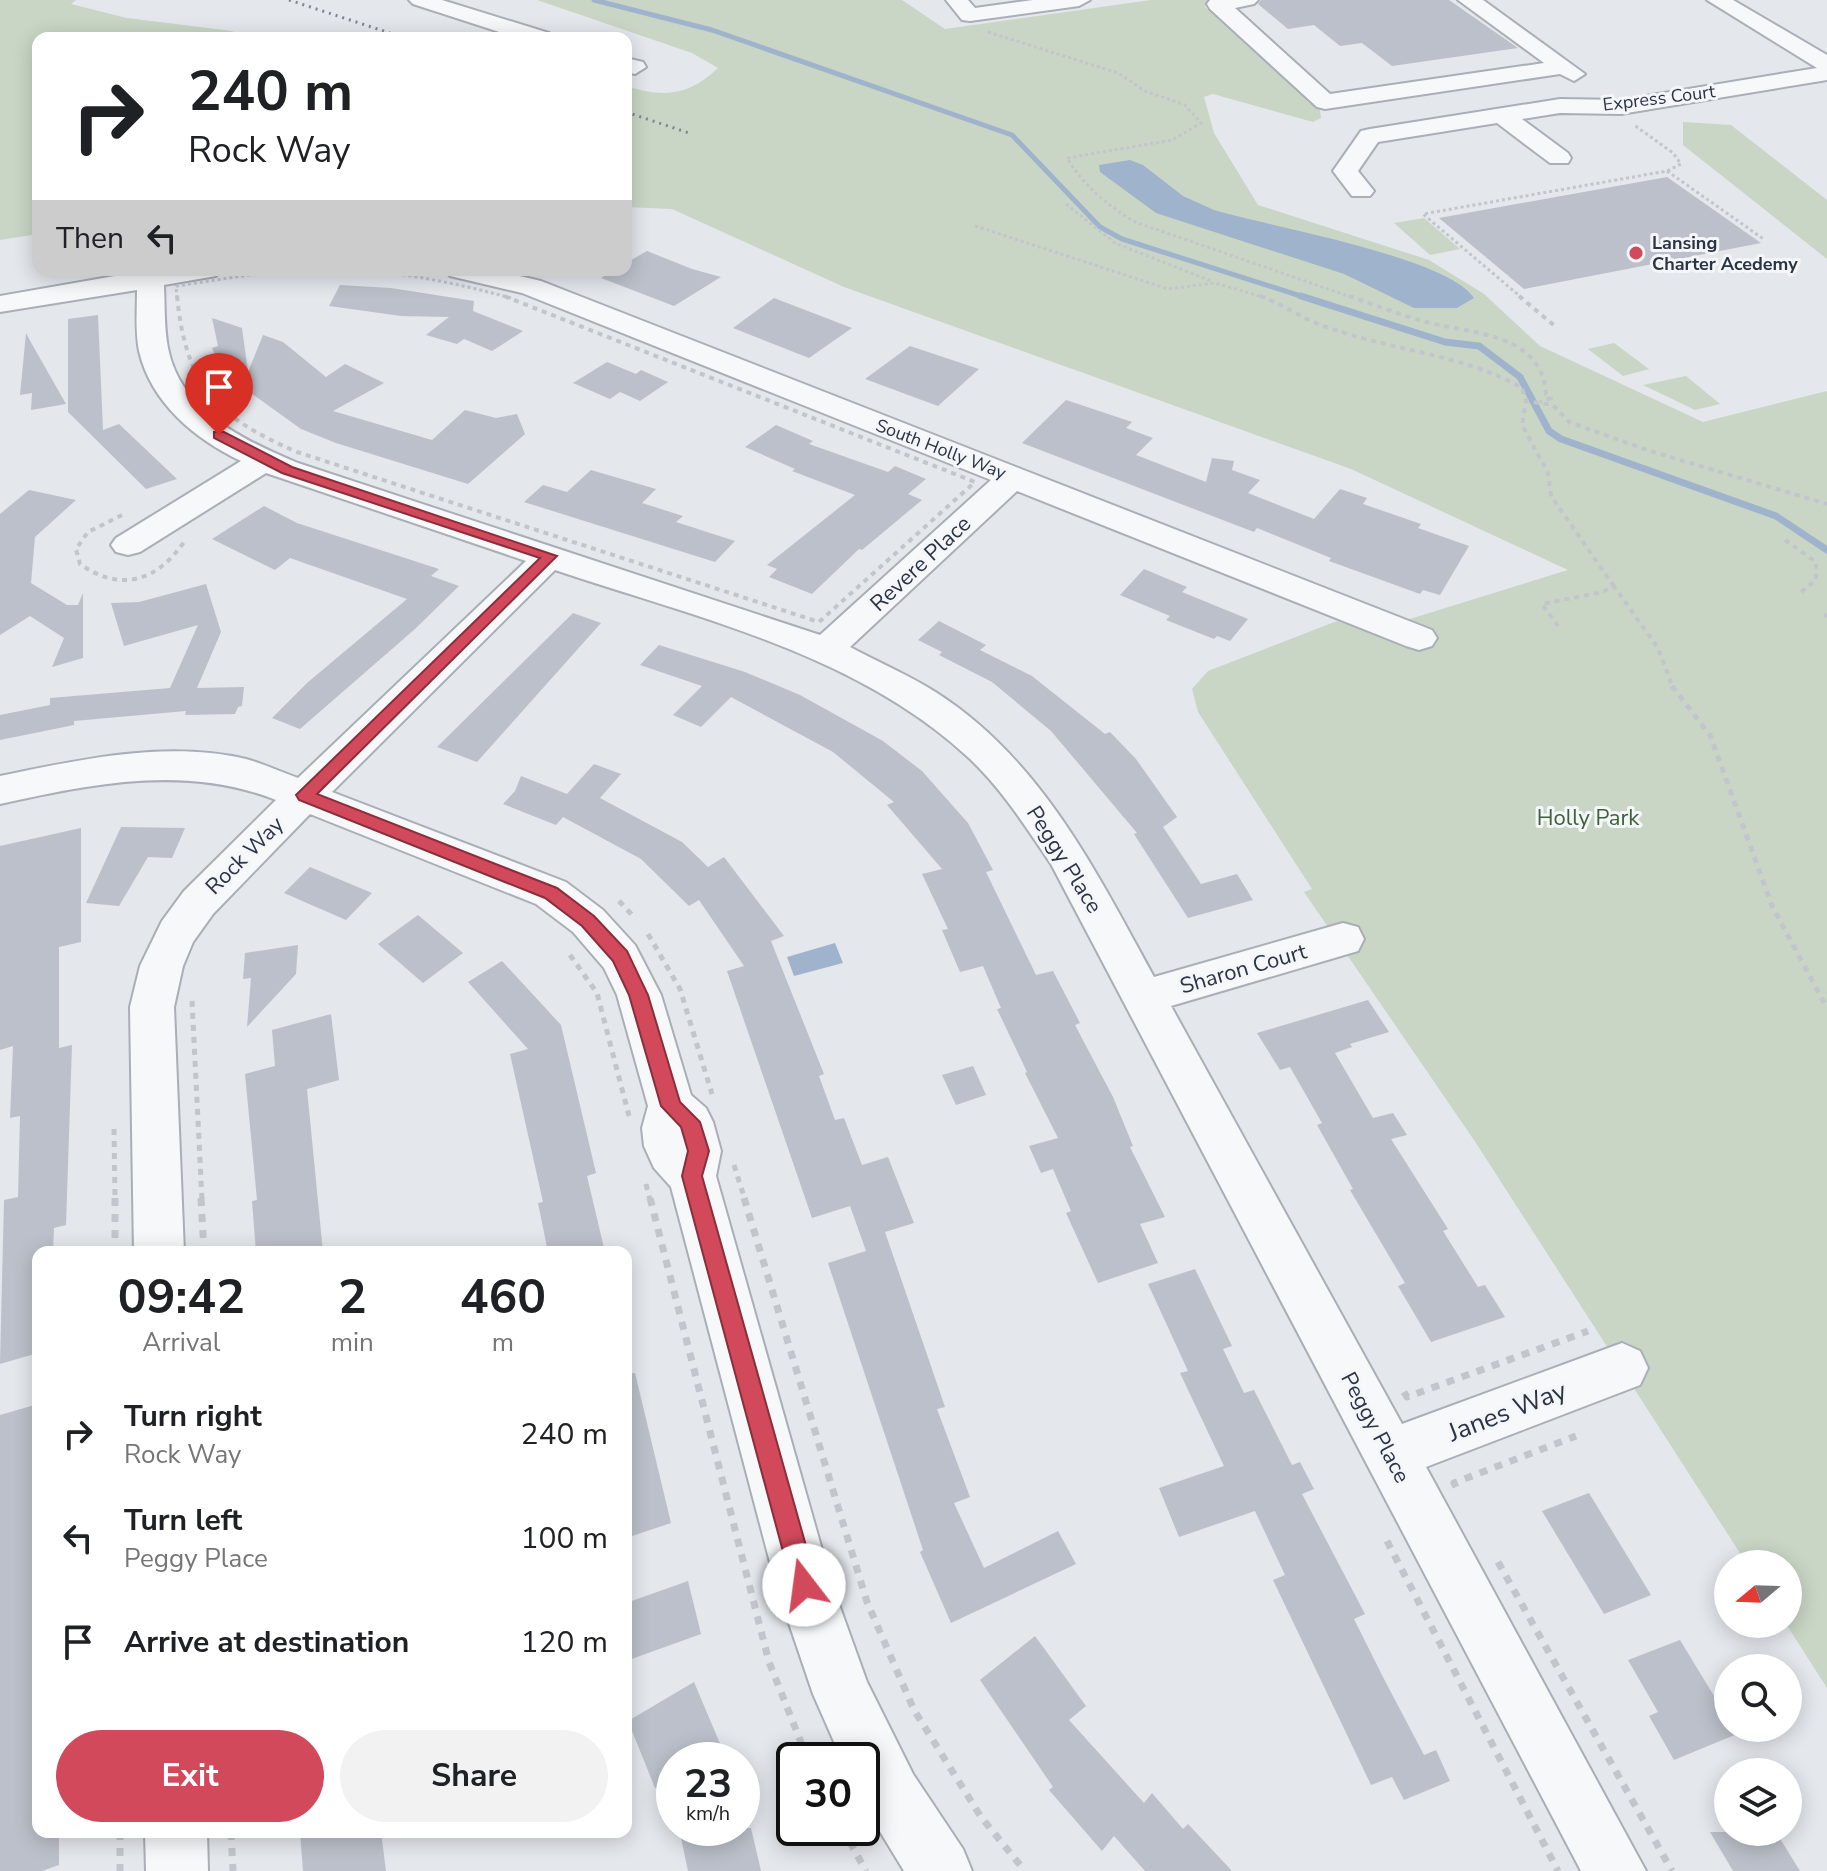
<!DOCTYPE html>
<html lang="en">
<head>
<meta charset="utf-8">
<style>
  :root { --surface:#fff; --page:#f2f2f2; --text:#202124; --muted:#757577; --accent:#d1495b }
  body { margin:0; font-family:"Nunito Sans",sans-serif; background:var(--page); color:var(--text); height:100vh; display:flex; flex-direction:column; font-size:30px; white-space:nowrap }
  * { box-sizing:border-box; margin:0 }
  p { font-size:26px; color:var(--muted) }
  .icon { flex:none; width:44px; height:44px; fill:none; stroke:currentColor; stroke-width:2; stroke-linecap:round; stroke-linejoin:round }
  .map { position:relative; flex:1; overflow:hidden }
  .panel { position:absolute; left:32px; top:1246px; width:600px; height:592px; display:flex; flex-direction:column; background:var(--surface); border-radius:16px; box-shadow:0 4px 20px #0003 }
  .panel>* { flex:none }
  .banner { position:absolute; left:32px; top:32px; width:600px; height:244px; border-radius:16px; box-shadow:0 4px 20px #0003; background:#fff; color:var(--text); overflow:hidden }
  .needle { width:52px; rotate:251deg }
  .fabs { position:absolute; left:1714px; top:1550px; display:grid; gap:16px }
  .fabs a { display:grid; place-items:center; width:88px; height:88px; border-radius:50%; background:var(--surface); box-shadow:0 4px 20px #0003; font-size:40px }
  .speed { position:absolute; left:656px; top:1742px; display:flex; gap:16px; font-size:40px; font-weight:700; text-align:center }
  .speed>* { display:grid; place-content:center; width:104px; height:104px; border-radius:50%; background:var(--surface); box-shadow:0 4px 20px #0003; line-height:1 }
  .speed small { font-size:20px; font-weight:400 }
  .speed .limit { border:4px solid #111; border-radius:12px; background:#fff; color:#111 }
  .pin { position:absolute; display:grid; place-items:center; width:68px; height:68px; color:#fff; margin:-82px -34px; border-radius:50% 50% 50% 0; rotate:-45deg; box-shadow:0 0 8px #0007 }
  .pin .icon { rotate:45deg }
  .me { position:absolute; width:88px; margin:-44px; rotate:345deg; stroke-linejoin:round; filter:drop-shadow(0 0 6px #0008) }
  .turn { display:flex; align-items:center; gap:28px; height:168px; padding:0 24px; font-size:36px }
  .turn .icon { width:104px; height:104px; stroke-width:2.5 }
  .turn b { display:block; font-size:56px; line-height:68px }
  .then { display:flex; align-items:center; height:76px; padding:0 24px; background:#0003; gap:16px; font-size:30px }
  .eta { display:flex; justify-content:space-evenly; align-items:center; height:136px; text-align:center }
  .eta b { font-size:48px; font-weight:700; line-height:56px }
  .button { display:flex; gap:16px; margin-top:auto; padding:16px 24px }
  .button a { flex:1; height:92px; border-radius:48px; background:var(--accent); color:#fff; font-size:32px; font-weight:700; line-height:92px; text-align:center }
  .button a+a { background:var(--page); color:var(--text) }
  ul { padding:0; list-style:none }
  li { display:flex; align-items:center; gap:24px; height:104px; padding:0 24px }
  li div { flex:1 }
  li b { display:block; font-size:30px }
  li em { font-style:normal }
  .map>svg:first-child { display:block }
  .green { fill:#c9d6c5 }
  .water { fill:#9fb4cc }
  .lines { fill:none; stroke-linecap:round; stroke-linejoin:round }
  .stream-far1 { stroke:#9fb4cc; stroke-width:5 }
  .stream { stroke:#9fb4cc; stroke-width:7 }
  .building { fill:#bbc0ca }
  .minor-casing { stroke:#a9aeb7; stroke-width:4 }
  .path-far3 { stroke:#c2c5cb; stroke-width:3; stroke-dasharray:3 3; stroke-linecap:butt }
  .path-far2 { stroke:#c2c5cb; stroke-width:4; stroke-dasharray:5 5; stroke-linecap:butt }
  .path-far1 { stroke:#c2c5cb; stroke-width:5; stroke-dasharray:6 6; stroke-linecap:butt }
  .path { stroke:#c2c5cb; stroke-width:7; stroke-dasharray:8 8; stroke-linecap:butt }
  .minor { fill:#f7f8fa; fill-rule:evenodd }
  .rail { stroke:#7d8696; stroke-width:3; stroke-dasharray:2 5; stroke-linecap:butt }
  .route { fill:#d1495b; stroke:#882f3b; stroke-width:2 }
  .poi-dot { fill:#d1495b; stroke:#f4f6f9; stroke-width:3 }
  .labels { text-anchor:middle; stroke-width:6; stroke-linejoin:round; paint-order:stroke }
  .far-street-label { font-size:18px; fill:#2b3445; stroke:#f4f6f9 }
  .far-poi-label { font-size:18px; font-weight:bold; fill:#2b3445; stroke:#f4f6f9; text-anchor:start }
  .street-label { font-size:22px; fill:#2b3445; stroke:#f4f6f9 }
  .park-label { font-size:22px; fill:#3f6138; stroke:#f4f6f9 }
  .near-street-label { font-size:26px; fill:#2b3445; stroke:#f4f6f9 }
</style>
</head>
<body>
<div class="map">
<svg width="1827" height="1871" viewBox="0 0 1827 1871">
  <rect width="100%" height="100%" fill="#e4e7ec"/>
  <g class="green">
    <polygon points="0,0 76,0 71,4 127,18 232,31 241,38 38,38 38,234 0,240"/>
    <path d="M537,0h365l43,29 206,-29h57l-3,7 115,103 1,8 -8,4 -100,-28 -9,3 10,36 44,72 171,55 55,34 56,52 163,76 124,-31v1297l-41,-64 2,-60h-41l-271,-421 -172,-251 8,-3 -114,-177 -6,-23 16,-18 129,-50 34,10 197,-61 -217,-101 -507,-182 -172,-78 -46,-2v-121c39,12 62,10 92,-18l-26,-15z"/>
    <polygon points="1683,122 1731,125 1827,200 1827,259 1683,145"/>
    <polygon points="1424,218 1460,249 1430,255 1394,223"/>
    <polygon points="1614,343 1649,369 1623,376 1588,349"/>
    <polygon points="1686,376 1720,404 1695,410 1643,385"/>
  </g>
  <g class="water">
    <path d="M1130,160l13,5 40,31 31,14c53,16 234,47 260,88l-17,10h-43l-70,-34 -188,-61 -56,-41 -1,-7z"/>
    <polygon points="835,943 843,963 794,976 787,957"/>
  </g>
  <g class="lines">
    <polyline class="stream-far1" points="594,0 712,30 1012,135 1100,227 1122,239 1307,298"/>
    <polyline class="stream" points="1301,296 1445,342 1479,346 1520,377 1549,431 1561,439 1776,516 1827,550"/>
  </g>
  <g class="building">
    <polygon points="1261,0 1449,0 1518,48 1392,66 1362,43 1340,46 1314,25 1288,29 1258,4"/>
    <polygon points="1667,177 1761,243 1524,289 1439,218"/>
    <polygon points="647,251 692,269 721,277 674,306 601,278 615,270 626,270 626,263"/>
    <polygon points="340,285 391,288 474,301 473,311 523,331 492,351 464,339 457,344 426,335 449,317 401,316 329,306"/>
    <polygon points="774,298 852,328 809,358 733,328"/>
    <polygon points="98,315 103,430 119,424 177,479 146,489 68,412 68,319"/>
    <polygon points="212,318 242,328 248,372 263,335 283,342 326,377 345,364 384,383 333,411 432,440 465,410 496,418 517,414 525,434 468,484 336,443 301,429 223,373 212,348 218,346"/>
    <polygon points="26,333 33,346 66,404 31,410 32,393 20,395"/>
    <polygon points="910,346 979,369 938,406 865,379"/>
    <polygon points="607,362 636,374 641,370 668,382 640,401 620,392 610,399 573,383"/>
    <polygon points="1066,400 1132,422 1126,428 1153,438 1136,455 1206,482 1212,458 1234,461 1232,470 1260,480 1248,493 1314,519 1340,489 1367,498 1363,504 1421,524 1418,528 1469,546 1440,595 1423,590 1420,594 1329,561 1331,558 1257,528 1254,532 1022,443"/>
    <polygon points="776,425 813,441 809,444 888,472 895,466 926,479 908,494 922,500 862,550 859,549 812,594 769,577 777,569 767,565 855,495 792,471 795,469 745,447"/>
    <polygon points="591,470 656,489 642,503 683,516 676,522 735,541 715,562 524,502 543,485 567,492"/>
    <polygon points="29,490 76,500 35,537 31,583 67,605 78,605 83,593 83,658 52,667 64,638 30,616 0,635 0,514"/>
    <polygon points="264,506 297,523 439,569 431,576 459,586 415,629 300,729 272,718 307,683 407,599 290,558 275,570 212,539"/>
    <polygon points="1144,569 1187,587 1182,592 1248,619 1230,641 1217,636 1214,639 1166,620 1170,616 1120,595"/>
    <polygon points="206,584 221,632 197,688 244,687 242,706 238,707 235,714 185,715 186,711 74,721 74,725 0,740 0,715 50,705 50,698 170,688 198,625 124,646 111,603 139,602"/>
    <polygon points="573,613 601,623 477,762 437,747"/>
    <polygon points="939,621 986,645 980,650 1032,676 1105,734 1110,732 1136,759 1177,817 1163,827 1201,884 1237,874 1253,900 1188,918 1134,834 1137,833 1051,731 992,682 939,655 942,652 918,640"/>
    <polygon points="659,645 745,672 800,695 883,741 922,771 968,823 993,870 986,872 1036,975 1053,971 1080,1023 1075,1025 1113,1097 1133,1146 1130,1147 1165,1217 1140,1224 1158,1263 1098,1283 1066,1213 1071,1211 1053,1169 1041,1173 1029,1146 1058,1138 1025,1073 1027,1072 997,1009 1001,1008 983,966 960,972 942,930 948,929 922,874 942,869 887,805 894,802 833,752 731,697 701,727 673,715 702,686 640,665"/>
    <polygon points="594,764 621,774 600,798 682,842 708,867 724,857 784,936 771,941 824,1074 819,1076 835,1120 844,1118 862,1165 888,1157 914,1223 885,1232 945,1407 937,1409 970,1497 954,1503 984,1568 1058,1531 1076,1564 951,1623 920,1552 923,1550 828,1263 866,1251 850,1206 812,1218 727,971 744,966 699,900 689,906 641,859 563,817 556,825 503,804 515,791 521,776 567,794"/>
    <polygon points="121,827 185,828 172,858 148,857 119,906 86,903"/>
    <polygon points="81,828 81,942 59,947 59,1048 72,1045 66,1225 54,1228 53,1252 38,1252 38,1353 0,1364 4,1200 18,1197 20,1116 10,1118 13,1046 0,1050 0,846"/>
    <polygon points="310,867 372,893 346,920 284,893"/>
    <polygon points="418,915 463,953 423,983 378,944"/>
    <polygon points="298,945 296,974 247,1027 251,978 243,979 245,953"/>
    <polygon points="502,961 561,1025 596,1173 587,1176 604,1248 590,1252 548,1252 538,1203 543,1202 510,1054 528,1049 468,982"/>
    <polygon points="1368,1000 1389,1032 1350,1044 1352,1047 1335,1053 1373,1118 1393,1113 1407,1135 1391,1139 1448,1229 1443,1231 1478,1287 1485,1285 1505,1317 1431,1342 1398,1286 1405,1283 1350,1190 1353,1189 1317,1125 1322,1123 1290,1067 1280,1070 1257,1033"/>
    <polygon points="331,1014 339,1080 307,1089 323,1252 256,1252 252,1201 257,1200 245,1074 275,1066 272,1030"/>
    <polygon points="973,1066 986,1095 956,1105 942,1075"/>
    <polygon points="1195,1269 1232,1346 1223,1349 1244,1393 1254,1390 1292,1465 1300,1462 1314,1489 1302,1494 1365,1614 1354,1619 1384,1679 1424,1755 1436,1750 1450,1781 1404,1800 1392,1777 1371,1785 1273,1580 1285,1575 1255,1511 1179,1537 1159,1488 1224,1466 1180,1373 1188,1371 1148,1284"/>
    <polygon points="635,1373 671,1523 626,1538 626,1374"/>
    <polygon points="38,1404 38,1832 59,1832 59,1865 42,1871 0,1871 0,1415"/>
    <polygon points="1589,1493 1651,1595 1604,1614 1542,1511"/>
    <polygon points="688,1581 701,1634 626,1661 626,1603"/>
    <polygon points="1035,1636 1086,1706 1069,1720 1144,1803 1152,1793 1183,1829 1188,1824 1232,1871 1145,1871 1114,1836 1102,1851 1049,1790 1053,1787 980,1680"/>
    <polygon points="1680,1640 1728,1719 1728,1728 1733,1728 1737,1734 1674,1760 1649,1716 1658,1712 1628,1660"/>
    <polygon points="694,1682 724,1753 713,1760 674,1760 674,1783 655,1788 628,1721"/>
    <polygon points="679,1828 751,1828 761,1871 688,1871"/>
    <polygon points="300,1832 381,1832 386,1871 303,1871"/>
    <polygon points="1710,1832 1776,1832 1800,1871 1733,1871"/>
  </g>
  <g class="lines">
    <g class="minor-casing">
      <g id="minor">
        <polygon points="409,0 442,0 549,33 552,38 518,38 413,4"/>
        <polygon points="946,0 968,0 975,8 1033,0 1090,0 1079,6 970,21 962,20"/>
        <polygon points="1210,0 1258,0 1254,4 1235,8 1330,94 1544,63 1458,0 1483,0 1585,74 1574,81 1560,74 1325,109 1317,107 1210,9 1207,4"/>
        <polygon points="1707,0 1733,0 1827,55 1827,80 1621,114 1560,113 1522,119 1568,153 1571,158 1568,163 1550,163 1497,123 1378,142 1358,171 1374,191 1370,196 1352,196 1333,171 1361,131 1370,129 1560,99 1621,100 1817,68"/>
        <polygon points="626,58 643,62 646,67 635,74 626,72"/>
        <path d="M149,270h71l-4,6 -52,9c1,21 0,42 4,63 12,63 77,93 130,115l522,172 171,-155 -469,-187 -72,-17 -4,-6h48l47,11 891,349 5,8 -5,8 -13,4 -13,-4 -389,-155 -167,156c28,15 59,28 87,46 104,67 159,178 217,284l189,-54 15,4 6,12 -6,12 -187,55 231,418 220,-81 18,8 8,17 -8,17 -214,82 220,404h-65l-530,-1007c-25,-37 -50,-76 -82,-106 -113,-105 -272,-140 -414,-188l-223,222 234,90 37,28 32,35 26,50 30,100 15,13 7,14 8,29 -5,25 116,409 35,97 46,92 50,75 9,22h-68l-42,-69v-42h-20l-29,-66 -37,-109 -105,-398 -17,-19 -10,-22 -2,-18 6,-22 -31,-111 -13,-27 -31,-36 -37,-28 -226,-90 -97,100 -20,28 -10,24 -9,41 10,245h-50l-4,-245 10,-41 22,-45 22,-30 92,-91c-91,-36 -184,-16 -276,4v-28c78,-16 166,-36 246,-17 18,5 35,13 52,19l228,-217 -260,-88 -126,79 -12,3 -12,-3 -5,-7 5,-7 125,-77c-46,-22 -90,-58 -102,-110 -4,-20 -2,-41 -2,-61l-137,22v-16z"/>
        <polygon points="145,1832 207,1832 208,1871 146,1871"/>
      </g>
    </g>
    <g class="path-far3">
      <path d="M988,32l130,41 27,18 40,14 16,18 -29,17 -105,18c17,28 40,47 68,64l219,76"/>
      <polyline points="1667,171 1765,240"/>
      <polyline points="1066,204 1115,243 1211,281"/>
      <polyline points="975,226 1168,289 1215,283 1266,298"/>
      <path d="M177,298l-1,-12c35,-5 69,-11 104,-15 77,-8 158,7 231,27"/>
      <polyline points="1522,298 1423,214 1667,171 1681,164 1673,153 1634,125"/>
    </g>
    <g class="path-far2">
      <path d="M177,296c9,90 39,121 120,156l522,170 156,-140 -471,-186"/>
      <path d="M1260,296c20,7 37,19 56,27 64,26 149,31 206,65l4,13"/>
      <path d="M1349,296c23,8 46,17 70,24 46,14 123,10 127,74l5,4 -11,4"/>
      <polyline points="1519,296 1556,327"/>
      <path d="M122,515l-34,17 -12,17 4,15c41,29 77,17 104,-22"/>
      <polyline points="1785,540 1816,562 1816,580 1801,592"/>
      <polyline points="1613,585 1658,648 1673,688"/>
      <polyline points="1824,616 1827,615"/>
      <polyline points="1558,626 1542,604 1603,592 1613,585 1551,496 1548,473 1522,425 1526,401 1553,405 1569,422 1647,450 1827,504"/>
    </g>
    <g class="path-far1">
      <polyline points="1672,686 1710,735 1772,906 1827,1008"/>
      <polyline points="619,901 634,917"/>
      <polyline points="648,934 680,989 712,1094"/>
      <polyline points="570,955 597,993 629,1116"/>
      <polyline points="192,1001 202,1200"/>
      <polyline points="114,1129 115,1200"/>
      <polyline points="734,1165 745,1200"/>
      <polyline points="646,1184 650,1200"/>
    </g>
    <g class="path">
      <polyline points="115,1198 115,1252"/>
      <polyline points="201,1198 204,1252"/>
      <polyline points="650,1198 769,1662 808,1760"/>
      <polyline points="744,1198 867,1602 914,1710 981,1817 1025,1871"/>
      <polyline points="1404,1392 1407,1397 1588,1331"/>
      <polyline points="1456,1487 1454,1483 1576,1436"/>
      <polyline points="1387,1541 1558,1871"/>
      <polyline points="1498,1562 1672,1871"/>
      <polyline points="842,1828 866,1871"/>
      <polyline points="120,1832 120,1871"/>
      <polyline points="231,1832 233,1871"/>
    </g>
    <use href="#minor" class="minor"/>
    <g class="rail">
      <polyline points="289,0 405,38"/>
      <polyline points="626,112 692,134"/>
    </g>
  </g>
  <polygon class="route" points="214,432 224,432 292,467 557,556 317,794 557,888 594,916 627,951 648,995 680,1102 700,1122 709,1151 702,1176 817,1585 813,1594 804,1598 796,1594 792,1585 682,1176 688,1151 681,1127 661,1106 629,995 613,961 582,926 545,898 299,800 296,795 540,558 282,473 214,438"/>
  <circle class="poi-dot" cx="1636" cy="253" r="8"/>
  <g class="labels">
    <g class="far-street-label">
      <text transform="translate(1659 98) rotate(-7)" y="6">Express Court</text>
      <text transform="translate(941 449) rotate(21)" y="6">South Holly Way</text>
    </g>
    <g class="far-poi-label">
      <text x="1652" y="249">Lansing<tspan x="1652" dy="21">Charter Acedemy</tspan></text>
    </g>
    <g class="street-label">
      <text transform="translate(920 563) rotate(-43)" y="8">Revere Place</text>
      <text transform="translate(244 855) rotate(-45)" y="8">Rock Way</text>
      <text transform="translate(1065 859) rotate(58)" y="8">Peggy Place</text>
      <text transform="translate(1243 968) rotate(-16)" y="8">Sharon Court</text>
      <text transform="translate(1376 1427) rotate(62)" y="8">Peggy Place</text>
    </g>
    <g class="park-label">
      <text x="1588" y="825">Holly Park</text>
    </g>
    <g class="near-street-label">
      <text transform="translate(1507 1411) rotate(-21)" y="9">Janes Way</text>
    </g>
  </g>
</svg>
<div class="fabs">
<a><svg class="needle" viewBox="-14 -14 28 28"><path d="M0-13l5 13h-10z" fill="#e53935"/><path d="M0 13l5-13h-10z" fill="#757577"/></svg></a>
<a><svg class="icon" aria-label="search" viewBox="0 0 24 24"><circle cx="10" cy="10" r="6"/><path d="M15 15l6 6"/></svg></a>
<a><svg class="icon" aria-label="layers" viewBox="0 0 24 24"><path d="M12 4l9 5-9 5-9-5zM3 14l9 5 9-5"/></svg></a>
</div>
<div class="speed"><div>23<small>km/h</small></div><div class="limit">30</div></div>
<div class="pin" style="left:219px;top:435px;background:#d93025"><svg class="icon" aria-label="arrive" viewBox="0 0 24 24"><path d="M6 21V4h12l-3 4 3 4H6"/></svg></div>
<svg class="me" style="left:804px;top:1585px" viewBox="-20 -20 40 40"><circle r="19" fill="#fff"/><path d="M0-13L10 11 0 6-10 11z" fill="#d1495b"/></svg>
<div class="banner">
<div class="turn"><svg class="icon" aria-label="right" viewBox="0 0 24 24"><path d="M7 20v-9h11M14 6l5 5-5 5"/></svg><div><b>240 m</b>Rock Way</div></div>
<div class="then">Then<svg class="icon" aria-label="left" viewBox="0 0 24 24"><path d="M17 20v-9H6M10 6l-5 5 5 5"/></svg></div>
</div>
<section class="panel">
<div class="eta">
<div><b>09:42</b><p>Arrival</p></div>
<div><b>2</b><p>min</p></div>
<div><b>460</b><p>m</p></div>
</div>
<ul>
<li><svg class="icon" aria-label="right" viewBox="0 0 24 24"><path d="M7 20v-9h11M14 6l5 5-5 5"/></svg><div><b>Turn right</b><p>Rock Way</p></div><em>240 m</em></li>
<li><svg class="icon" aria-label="left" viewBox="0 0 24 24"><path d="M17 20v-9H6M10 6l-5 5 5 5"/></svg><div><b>Turn left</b><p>Peggy Place</p></div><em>100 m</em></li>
<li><svg class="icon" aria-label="arrive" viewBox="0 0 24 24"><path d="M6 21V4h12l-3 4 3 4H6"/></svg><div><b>Arrive at destination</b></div><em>120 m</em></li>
</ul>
<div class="button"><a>Exit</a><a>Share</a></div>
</section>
</div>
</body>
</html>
